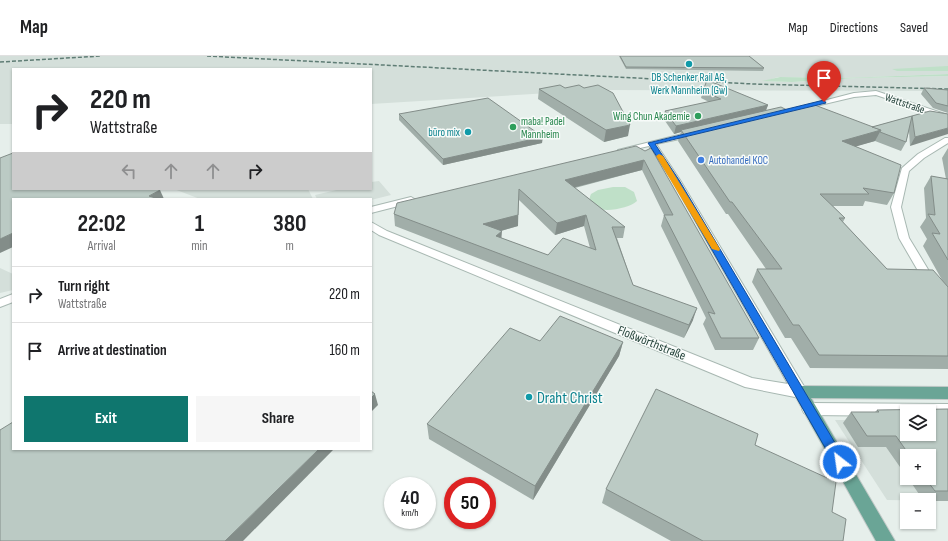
<!DOCTYPE html>
<html lang="en">
<head>
<meta charset="utf-8">
<style>
  :root { --surface:#fff; --page:#f6f6f6; --text:#202124; --muted:#757577; --line:#e0e0e0; --accent:#0f766e }
  body { margin:0; font-family:"Sofia Sans Condensed",sans-serif; background:var(--page); color:var(--text); height:100vh; display:flex; flex-direction:column; font-size:15px; white-space:nowrap }
  * { box-sizing:border-box; margin:0 }
  p { font-size:13px; color:var(--muted) }
  .icon { flex:none; width:22px; height:22px; fill:none; stroke:currentColor; stroke-width:2; stroke-linecap:round; stroke-linejoin:round }
  .map { position:relative; flex:1; overflow:hidden }
  .details { position:absolute; left:12px; top:142px; width:360px; height:252px; display:flex; flex-direction:column; background:var(--surface); border-radius:0px; box-shadow:0 1px 3px #0004 }
  .details>* { flex:none }
  .guide { position:absolute; left:12px; top:12px; width:360px; height:122px; border-radius:0px; box-shadow:0 1px 3px #0004; background:#fff; color:var(--text); overflow:hidden }
  .buttons { position:absolute; left:900px; top:349px; display:grid; gap:8px }
  .buttons a { display:grid; place-items:center; width:36px; height:36px; border-radius:0px; background:var(--surface); box-shadow:0 1px 3px #0004; font-size:20px }
  .speed { position:absolute; left:384px; top:421px; display:flex; gap:8px; font-size:20px; font-weight:700; text-align:center }
  .speed>* { display:grid; place-content:center; width:52px; height:52px; border-radius:50%; background:var(--surface); box-shadow:0 1px 3px #0004; line-height:1 }
  .speed small { font-size:10px; font-weight:400 }
  .speed .limit { border:6px solid #d22; background:#fff; color:#111 }
  .pin { position:absolute; display:grid; place-items:center; width:34px; height:34px; color:#fff; margin:-41px -17px; border-radius:50% 50% 50% 0; rotate:-45deg; box-shadow:0 0 4px #0007 }
  .pin .icon { rotate:45deg }
  .me { position:absolute; width:44px; margin:-22px; rotate:330deg; stroke-linejoin:round; filter:drop-shadow(0 0 3px #0008) }
  .turn { display:flex; align-items:center; gap:14px; height:84px; padding:0 12px; font-size:18px }
  .turn .icon { width:52px; height:52px; stroke-width:2.5 }
  .turn b { display:block; font-size:28px; line-height:34px }
  .lanes { display:flex; align-items:center; height:38px; padding:0 12px; background:#0003; justify-content:center; gap:20px; direction:ltr }
  .lanes .off { opacity:.35 }
  .eta { display:flex; justify-content:space-evenly; align-items:center; height:68px; text-align:center }
  .eta b { font-size:24px; font-weight:700; line-height:28px }
  .cta { display:flex; gap:8px; margin-top:auto; padding:8px 12px }
  .cta a { flex:1; height:46px; border-radius:0px; background:var(--accent); color:#fff; font-size:16px; font-weight:700; line-height:46px; text-align:center }
  .cta a+a { background:var(--page); color:var(--text) }
  ul { padding:0; list-style:none }
  li { display:flex; align-items:center; gap:12px; height:56px; padding:0 12px; border-top:1px solid var(--line) }
  li div { flex:1 }
  li b { display:block; font-size:15px }
  li em { font-style:normal }
  header { display:flex; align-items:center; gap:24px; box-sizing:border-box; height:56px; padding:0 20px; background:var(--surface); border-bottom:1px solid var(--line) }
  header strong { font-size:19px }
  nav { display:flex; gap:22px; margin-inline-start:auto; font-size:14px }
  .map>svg:first-child { display:block }
  .built { fill:#d4dfda; fill-rule:evenodd }
  .green { fill:#bfe0c8 }
  .lines { fill:none; stroke-linecap:round; stroke-linejoin:round }
  .minor-casing { stroke:#a8b8b2; stroke-width:2 }
  .major-casing { stroke:#c2cac8; stroke-width:2 }
  .minor { fill:#fff; fill-rule:evenodd }
  .major { fill:#6aa596; fill-rule:evenodd }
  .rail { stroke:#5f7d75; stroke-width:1.5; stroke-dasharray:4 2; stroke-linecap:butt }
  .wall { fill:#a1aea9; fill-rule:evenodd }
  .shaded-wall { fill:#838d89 }
  .building { fill:#bbcac4; stroke:#838d89; fill-rule:evenodd }
  .route { fill:#1a73e8; stroke:#114b97 }
  .slow { fill:#f59e0b }
  .culture-dot { fill:#0f9aa8; stroke:#f7fbf9; stroke-width:1.5 }
  .leisure-dot { fill:#2e9e5b; stroke:#f7fbf9; stroke-width:1.5 }
  .shop-dot { fill:#3f7fe0; stroke:#f7fbf9; stroke-width:1.5 }
  .labels { text-anchor:middle; stroke-width:3; stroke-linejoin:round; paint-order:stroke }
  .far-culture-label { font-size:11px; fill:#0d838f; stroke:#f7fbf9 }
  .far-street-label { font-size:11px; fill:#24423a; stroke:#f7fbf9 }
  .far-leisure-label { font-size:11px; fill:#27864d; stroke:#f7fbf9; text-anchor:end }
  .far-shop-label { font-size:11px; fill:#366cbe; stroke:#f7fbf9; text-anchor:start }
  .street-label { font-size:13px; fill:#24423a; stroke:#f7fbf9 }
  .near-culture-label { font-size:16px; fill:#0d838f; stroke:#f7fbf9; text-anchor:start }
</style>
</head>
<body>
<header>
<strong>Map</strong>
<nav><a>Map</a><a>Directions</a><a>Saved</a></nav>
</header>
<div class="map">
<svg width="948" height="485" viewBox="0 0 948 485">
  <rect width="100%" height="100%" fill="#e6efeb"/>
  <g class="built">
    <polygon points="0,0 948,0 948,18 844,22 778,21 766,25 792,26 857,22 948,20 948,35 599,34 371,48 371,13 13,13 13,68 0,68"/>
    <polygon points="379,125 391,139 371,144 317,143 315,139 341,133 371,133 371,126"/>
    <polygon points="174,133 308,133 313,143 200,143"/>
    <polygon points="0,212 13,218 13,234 0,237"/>
    <path d="M835,364h72v14h22v-14h19v81l-61,-1zM907,400h22v22h-22z"/>
  </g>
  <g class="green">
    <polygon points="948,10 948,15 897,15 892,13"/>
    <polygon points="948,18 948,20 857,22 792,26 762,25 780,21 844,22"/>
    <path d="M613,131h12l9,5 3,9c-10,10 -56,16 -46,-7l7,-4z"/>
  </g>
  <g class="lines">
    <g class="minor-casing">
      <g id="minor">
        <polygon points="876,35 948,59 948,63 876,39 854,41 799,54 796,52 854,37"/>
        <polygon points="695,75 699,77 698,79 656,88 680,124 805,332 807,336 805,340 800,342 745,331 379,179 371,174 371,166 387,175 752,322 788,328 672,124 649,90 622,96 618,94"/>
        <polygon points="945,82 948,82 948,87 924,102 909,115 901,151 909,182 932,220 948,238 948,250 944,249 924,225 899,182 891,151 902,112 918,98"/>
        <polygon points="411,141 416,144 414,146 371,157 371,151"/>
        <polygon points="13,238 13,246 0,251 0,243"/>
        <polygon points="809,347 948,348 948,360 929,360 929,356 907,356 907,360 809,359 804,357 802,353 804,349"/>
      </g>
    </g>
    <g class="major-casing">
      <polygon id="major" points="800,330 948,331 948,343 811,342 895,485 876,485 793,336 795,332"/>
    </g>
    <use href="#minor" class="minor"/>
    <use href="#major" class="major"/>
    <g class="rail">
      <polyline points="207,0 753,28 948,33"/>
      <polyline points="0,6 101,0"/>
    </g>
  </g>
  <g class="wall">
    <polygon points="619,0 749,0 764,12 763,15 626,13"/>
    <polygon points="565,32 628,80 604,86 538,43 539,33"/>
    <polygon points="924,32 948,34 948,57 933,52 921,38"/>
    <polygon points="703,35 768,49 766,55 787,54 872,71 930,55 948,58 910,90 909,75 906,86 901,95 875,85 856,90 894,137 887,149 865,145 863,150 833,150 845,162 843,166 887,213 942,224 923,190 927,183 920,171 926,162 924,132 931,120 946,123 942,102 948,92 948,313 810,312 791,282 785,282 752,226 757,213 766,213 728,158 726,158 678,85 681,76 674,78 663,62 665,55 709,46 701,42"/>
    <polygon points="399,58 542,87 443,109 399,64"/>
    <path d="M636,90l123,192 -6,12h-38l-12,-26 3,-6 -45,-92 3,-11 -22,-45 -67,18 50,39 -2,11h-6l16,47 60,35 -9,18 -289,-112 -1,-12zM519,144l36,35 29,-9 6,22 -42,7 -47,-17v-7l17,-5z"/>
    <polygon points="540,285 623,286 619,300 533,444 429,383 427,368"/>
    <polygon points="948,353 948,445 929,445 929,444 923,444 908,422 929,422 929,400 907,400 907,421 886,391 858,391 843,367 851,356 875,356 877,354"/>
    <polygon points="755,389 832,456 843,485 671,485 602,447 606,433"/>
  </g>
  <g class="shaded-wall">
    <polygon points="768,49 765,56 681,74 681,76 674,78 676,70"/>
    <polygon points="630,69 628,80 604,86 606,74"/>
    <polygon points="948,72 948,78 910,90 915,81"/>
    <polygon points="881,74 875,85 837,96 842,85"/>
    <polygon points="543,81 542,87 443,109 443,103"/>
    <polygon points="644,104 642,114 564,134 565,124"/>
    <polygon points="160,134 164,143 150,143 149,140"/>
    <polygon points="518,159 518,170 483,180 483,168"/>
    <polygon points="586,159 584,170 555,179 557,167"/>
    <polygon points="502,175 501,187 496,180"/>
    <polygon points="13,177 13,191 0,197 0,183"/>
    <polygon points="697,252 693,264 684,282 689,269"/>
    <polygon points="623,286 619,300 533,444 535,430"/>
    <polygon points="375,338 378,349 371,356 371,342"/>
    <polygon points="319,393 334,393 243,485 225,485"/>
  </g>
  <g class="building">
    <polygon points="620,0 749,0 764,12 626,11"/>
    <polygon points="707,24 768,49 676,70 665,55 721,43 703,35"/>
    <polygon points="560,29 565,32 579,29 584,32 598,29 613,37 630,69 606,74 539,33"/>
    <polygon points="924,32 948,34 948,50 936,47"/>
    <polygon points="488,42 543,81 443,103 399,58"/>
    <polygon points="812,48 881,74 842,85 901,109 894,137 863,132 869,138 820,138 845,162 839,162 887,213 933,214 948,231 948,300 819,299 799,269 793,269 757,213 782,213 732,146 730,146 681,74 781,51 787,54"/>
    <polygon points="930,55 948,58 948,72 915,81 912,60 906,86 880,76 881,74 872,71"/>
    <path d="M636,90l9,5 6,-3 108,190h-38l-13,-26 7,2 -51,-99h9l-29,-55 -79,20 60,47h-13l21,58 64,23 -8,17 -295,-111 3,-11zM519,133l38,34 29,-8 10,35 -33,-12 -15,17 -52,-19 6,-5 -19,-7 35,-9z"/>
    <polygon points="13,97 13,133 158,133 160,134 149,140 159,143 13,143 13,177 0,183 0,102"/>
    <polygon points="931,120 948,123 948,204 932,177 940,178 928,158 935,159"/>
    <polygon points="560,260 623,286 535,430 427,368 510,272 540,285"/>
    <polygon points="656,333 758,378 755,389 836,426 832,456 846,463 843,485 703,485 606,433"/>
    <polygon points="371,335 375,338 371,342"/>
    <path d="M948,353v82h-13l-10,-13h4v-22h-19l-14,-20h-29l-16,-24h28l-2,-2zM907,356h22v22h-22z"/>
    <polygon points="13,366 13,393 319,393 225,485 0,485 0,374"/>
  </g>
  <polygon class="route" points="824,44 826,47 655,88 679,124 844,402 846,406 844,409 840,411 835,409 672,124 648,87"/>
  <polygon class="slow" points="659,98 663,100 720,193 719,195 712,193 656,100"/>
  <g class="culture-dot">
    <circle cx="689" cy="8" r="4"/>
    <circle cx="468" cy="76" r="4"/>
    <circle cx="529" cy="341" r="4"/>
  </g>
  <g class="leisure-dot">
    <circle cx="698" cy="60" r="4"/>
    <circle cx="513" cy="71" r="4"/>
  </g>
  <circle class="shop-dot" cx="701" cy="104" r="4"/>
  <g class="labels">
    <g class="far-culture-label">
      <text x="689" y="25">DB Schenker Rail AG,<tspan x="689" dy="13">Werk Mannheim (Gw)</tspan></text>
      <text x="460" y="80" text-anchor="end">büro mix</text>
    </g>
    <g class="far-street-label">
      <text transform="translate(905 47) rotate(19)" y="4">Wattstraße</text>
    </g>
    <g class="far-leisure-label">
      <text x="690" y="64">Wing Chun Akademie</text>
      <text x="521" y="69" text-anchor="start">maba! Padel<tspan x="521" dy="13">Mannheim</tspan></text>
    </g>
    <g class="far-shop-label">
      <text x="709" y="108">Autohandel KOC</text>
    </g>
    <g class="street-label">
      <text transform="translate(652 286) rotate(22)" y="5">Floßwörthstraße</text>
    </g>
    <g class="near-culture-label">
      <text x="537" y="347">Draht Christ</text>
    </g>
  </g>
</svg>
<div class="buttons">
<a><svg class="icon" aria-label="layers" viewBox="0 0 24 24"><path d="M12 4l9 5-9 5-9-5zM3 14l9 5 9-5"/></svg></a>
<a>+</a>
<a>−</a>
</div>
<div class="speed"><div>40<small>km/h</small></div><div class="limit">50</div></div>
<div class="pin" style="left:824px;top:46px;background:#d93025"><svg class="icon" aria-label="arrive" viewBox="0 0 24 24"><path d="M6 21V4h12l-3 4 3 4H6"/></svg></div>
<svg class="me" style="left:840px;top:406px" viewBox="-20 -20 40 40"><circle r="17" fill="#1a73e8" stroke="#fff" stroke-width="3"/><path d="M0-11L8 9 0 5-8 9z" fill="#fff"/></svg>
<div class="guide">
<div class="turn"><svg class="icon" aria-label="right" viewBox="0 0 24 24"><path d="M7 20v-9h11M14 6l5 5-5 5"/></svg><div><b>220 m</b>Wattstraße</div></div>
<div class="lanes"><svg class="icon off" aria-label="left" viewBox="0 0 24 24"><path d="M17 20v-9H6M10 6l-5 5 5 5"/></svg><svg class="icon off" aria-label="ahead" viewBox="0 0 24 24"><path d="M12 20V5M6 11l6-6 6 6"/></svg><svg class="icon off" aria-label="ahead" viewBox="0 0 24 24"><path d="M12 20V5M6 11l6-6 6 6"/></svg><svg class="icon" aria-label="right" viewBox="0 0 24 24"><path d="M7 20v-9h11M14 6l5 5-5 5"/></svg></div>
</div>
<section class="details">
<div class="eta">
<div><b>22:02</b><p>Arrival</p></div>
<div><b>1</b><p>min</p></div>
<div><b>380</b><p>m</p></div>
</div>
<ul>
<li><svg class="icon" aria-label="right" viewBox="0 0 24 24"><path d="M7 20v-9h11M14 6l5 5-5 5"/></svg><div><b>Turn right</b><p>Wattstraße</p></div><em>220 m</em></li>
<li><svg class="icon" aria-label="arrive" viewBox="0 0 24 24"><path d="M6 21V4h12l-3 4 3 4H6"/></svg><div><b>Arrive at destination</b></div><em>160 m</em></li>
</ul>
<div class="cta"><a>Exit</a><a>Share</a></div>
</section>
</div>
</body>
</html>
